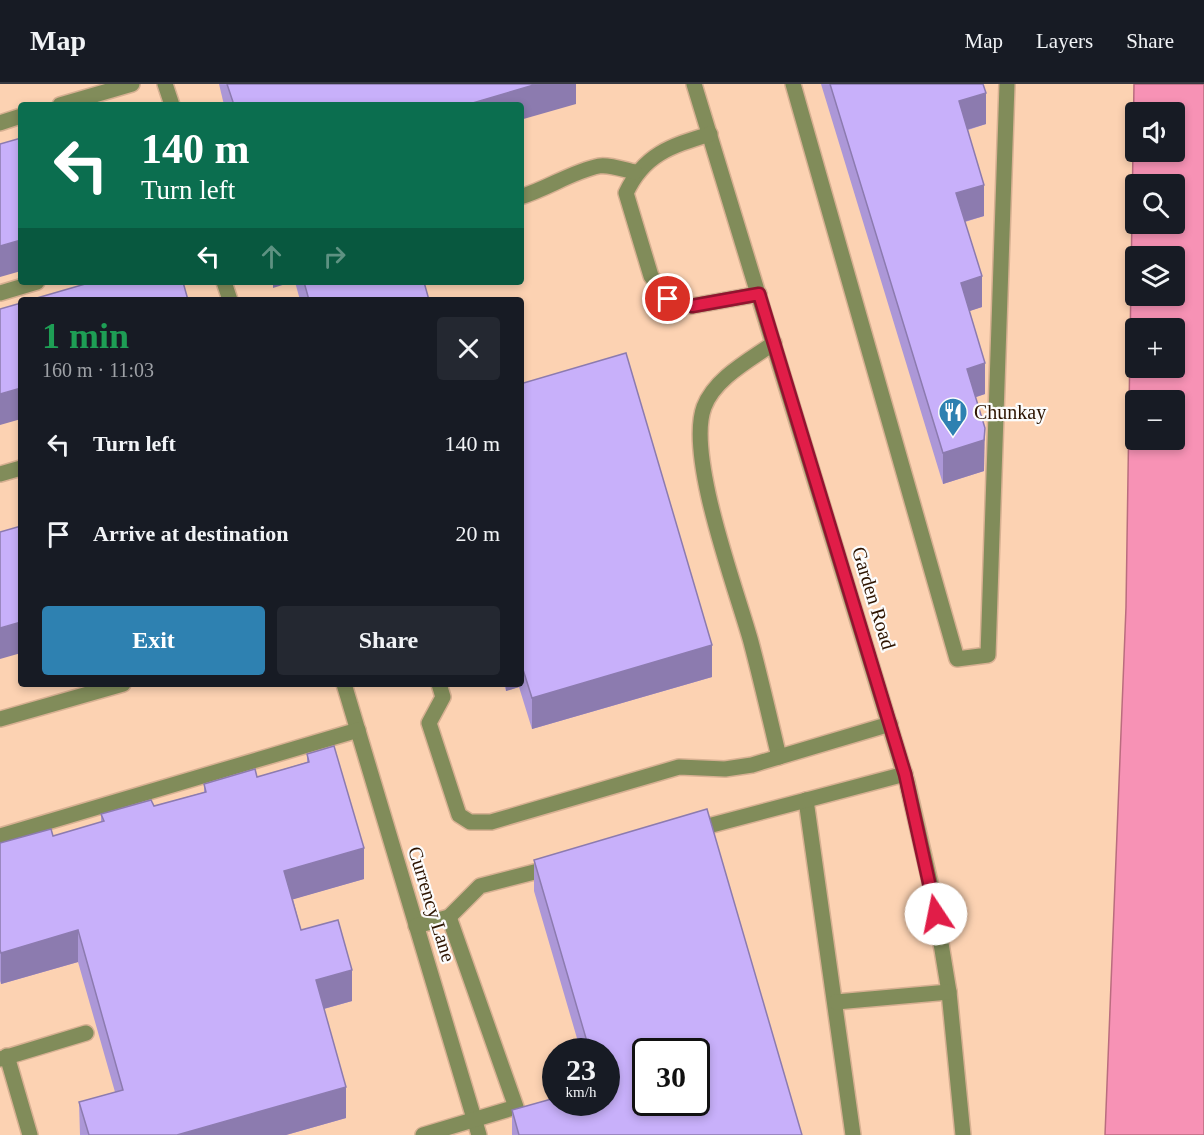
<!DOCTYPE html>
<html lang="en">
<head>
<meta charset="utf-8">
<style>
  :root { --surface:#171b24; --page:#242831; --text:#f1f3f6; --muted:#9ea1a6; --line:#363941; --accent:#2e81b1 }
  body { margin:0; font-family:"Times New Roman",serif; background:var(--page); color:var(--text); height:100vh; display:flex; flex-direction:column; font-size:22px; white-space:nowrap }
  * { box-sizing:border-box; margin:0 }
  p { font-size:20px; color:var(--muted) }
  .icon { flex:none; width:33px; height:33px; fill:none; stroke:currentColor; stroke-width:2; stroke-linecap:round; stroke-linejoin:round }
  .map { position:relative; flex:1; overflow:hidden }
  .drawer { position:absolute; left:18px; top:213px; width:506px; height:390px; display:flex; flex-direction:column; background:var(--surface); border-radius:6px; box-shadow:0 3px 9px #0003 }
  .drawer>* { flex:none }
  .guide { position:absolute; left:18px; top:18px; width:506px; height:183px; border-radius:6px; box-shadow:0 3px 9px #0003; background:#0b6e4f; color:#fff; overflow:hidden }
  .tools { position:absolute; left:1125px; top:18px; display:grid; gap:12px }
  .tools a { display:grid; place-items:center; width:60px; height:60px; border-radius:6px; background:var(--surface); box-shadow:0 3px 9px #0003; font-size:30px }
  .speed { position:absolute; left:542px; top:954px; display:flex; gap:12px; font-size:30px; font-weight:700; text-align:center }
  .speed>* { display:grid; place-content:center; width:78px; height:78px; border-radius:50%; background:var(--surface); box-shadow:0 3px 9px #0003; line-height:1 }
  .speed small { font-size:15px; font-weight:400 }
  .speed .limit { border:3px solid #111; border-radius:9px; background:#fff; color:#111 }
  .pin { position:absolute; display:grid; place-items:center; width:51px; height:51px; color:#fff; margin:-26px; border:3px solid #fff; border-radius:50%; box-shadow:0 2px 6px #0007 }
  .me { position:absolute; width:66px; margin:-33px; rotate:349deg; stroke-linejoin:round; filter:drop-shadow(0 0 4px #0008) }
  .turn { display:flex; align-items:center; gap:21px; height:126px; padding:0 24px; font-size:27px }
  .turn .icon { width:78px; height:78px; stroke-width:2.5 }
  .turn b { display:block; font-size:42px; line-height:51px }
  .lanes { display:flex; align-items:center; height:57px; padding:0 24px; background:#0003; justify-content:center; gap:30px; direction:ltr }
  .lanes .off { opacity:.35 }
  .round { display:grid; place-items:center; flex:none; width:63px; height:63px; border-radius:6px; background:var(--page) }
  .headline { display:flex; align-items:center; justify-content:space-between; height:102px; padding:0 24px }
  h1 { font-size:36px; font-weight:700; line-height:45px; color:#1e9e55 }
  .cta { display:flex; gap:12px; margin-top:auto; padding:12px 24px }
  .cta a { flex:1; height:69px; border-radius:6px; background:var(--accent); color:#fff; font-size:24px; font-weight:700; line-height:69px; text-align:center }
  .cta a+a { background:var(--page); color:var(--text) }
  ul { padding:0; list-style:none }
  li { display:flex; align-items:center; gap:18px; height:90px; padding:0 24px }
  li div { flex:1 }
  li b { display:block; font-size:22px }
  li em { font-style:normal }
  header { display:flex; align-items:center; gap:36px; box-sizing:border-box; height:84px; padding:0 30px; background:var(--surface); border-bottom:2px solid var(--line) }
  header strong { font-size:28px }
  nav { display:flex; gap:33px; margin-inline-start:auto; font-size:21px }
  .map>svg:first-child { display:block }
  .water { fill:#f792b5; stroke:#ba6c7f; stroke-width:1.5; fill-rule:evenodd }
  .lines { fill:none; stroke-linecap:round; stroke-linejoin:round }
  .minor-casing { stroke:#d7b092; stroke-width:18 }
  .minor { stroke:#818c5a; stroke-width:15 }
  .wall { fill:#ac97d7 }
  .shaded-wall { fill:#8c7baf }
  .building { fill:#c8b0fa; stroke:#8c7baf; stroke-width:1.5; fill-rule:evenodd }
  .route-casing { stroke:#92132f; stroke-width:15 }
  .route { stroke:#e11d48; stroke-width:10 }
  .labels { text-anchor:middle; stroke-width:4.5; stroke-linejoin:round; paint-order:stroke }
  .poi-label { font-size:20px; fill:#2d1400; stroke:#fcfcfc; text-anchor:start }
  .street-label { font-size:20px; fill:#2d1400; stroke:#fcfcfc }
</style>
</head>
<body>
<header>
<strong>Map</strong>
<nav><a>Map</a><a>Layers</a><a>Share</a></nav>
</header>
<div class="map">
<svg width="1204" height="1051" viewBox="0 0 1204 1051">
  <rect width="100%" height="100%" fill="#fcd2b2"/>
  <path class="water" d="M1134,0h70v1051h-99l21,-528zM1136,28h38v40h-38zM1174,100v40h-38v-40zM1174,172v40h-38v-40zM1136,244h38v40h-38zM1136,316h38v40h-38z"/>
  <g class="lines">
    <g class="minor-casing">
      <g id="minor">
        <polyline points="165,0 172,21"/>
        <polyline points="694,0 907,698 933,811 949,908 963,1051"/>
        <polyline points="793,0 957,575 988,571 1007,0"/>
        <polyline points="60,21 132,0"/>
        <polyline points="0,39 21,32"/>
        <path d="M710,50c-39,12 -66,20 -84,59l25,83 17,23 24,7 67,-12"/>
        <path d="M520,113c27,-8 53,-26 79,-31 10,-2 26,4 36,6"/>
        <polyline points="224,198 230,216"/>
        <polyline points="0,209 37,198"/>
        <path d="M774,259c-24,17 -59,35 -70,64 -18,49 32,181 47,235 10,38 19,77 28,115"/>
        <polyline points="0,390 21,384"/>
        <polyline points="344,600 479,1051"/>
        <polyline points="439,600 443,613 429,639 459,731 470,738 491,738 679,683 725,685 752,681 890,640"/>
        <polyline points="0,635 123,600"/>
        <polyline points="806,716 853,1051"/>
        <polyline points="693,746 905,690"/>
        <polyline points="0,752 358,646"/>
        <polyline points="449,833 480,802 554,783"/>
        <polyline points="416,842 449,833 516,1023 423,1051"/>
        <polyline points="836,918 949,908"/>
        <polyline points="7,972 30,1051"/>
        <polyline points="0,975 86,949"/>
      </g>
    </g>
    <use href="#minor" class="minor"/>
  </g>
  <g class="wall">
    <polygon points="219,0 576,0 576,20 520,21 224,21"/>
    <polygon points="821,0 983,0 986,40 968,46 984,132 965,138 982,223 969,227 985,310 976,313 984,387 943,400"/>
    <polygon points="295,198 424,198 429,216 300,216"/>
    <polygon points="520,300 712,593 532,645 519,603 506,607 504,600 520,600"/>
    <polygon points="307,670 364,795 293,815 301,846 352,917 324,925 346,1034 286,1051 80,1051 79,1018 115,1008 78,878 1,900 0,897 0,759 53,752 101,738 101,730 154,722 204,708 204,700 257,693 307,678"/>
    <polygon points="534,776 802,1051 512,1051 512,1026 606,1018 606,968 581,968 534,807"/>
  </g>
  <g class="shaded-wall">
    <polygon points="537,0 576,0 576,20 520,36 520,21 466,21"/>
    <polygon points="986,9 986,40 959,48 959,17"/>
    <polygon points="984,101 984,132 956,140 956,109"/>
    <polygon points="21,156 21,187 0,193 0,162"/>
    <polygon points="982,192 982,223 961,230 961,199"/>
    <polygon points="273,198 292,198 273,204"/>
    <polygon points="985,279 985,310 967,316 967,285"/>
    <polygon points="21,304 21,335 0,341 0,310"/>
    <polygon points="985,344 984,387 943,400 943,369"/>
    <polygon points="21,538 21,569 0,575 0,544"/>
    <polygon points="712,561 712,593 532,645 532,614"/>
    <polygon points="506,600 519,600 519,603 506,607"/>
    <polygon points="364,764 364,795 284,818 284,787"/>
    <polygon points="78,846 78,878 1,900 1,869"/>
    <polygon points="352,886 352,917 316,927 316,896"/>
    <polygon points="346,1003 346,1034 286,1051 177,1051"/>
  </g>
  <g class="building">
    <polygon points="227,0 537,0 466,21 234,21"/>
    <polygon points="830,0 983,0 986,9 959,17 984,101 956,109 982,192 961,199 985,279 967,285 985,344 984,356 943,369"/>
    <polygon points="21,54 21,156 0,162 0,60"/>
    <polygon points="92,198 183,198 188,216 30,216"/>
    <polygon points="304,198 424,198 429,216 309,216"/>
    <polygon points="21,219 21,304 0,310 0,225"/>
    <polygon points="626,269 712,561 532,614 520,576 520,300"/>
    <polygon points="21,442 21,538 0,544 0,448"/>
    <polygon points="334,662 364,764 284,787 301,846 338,836 352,886 316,896 346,1003 177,1051 89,1051 79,1018 123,1006 78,846 1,869 0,866 0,759 51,745 53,752 104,737 101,730 151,716 154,722 206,708 204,700 255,685 257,693 309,678 307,670"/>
    <path d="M707,725l95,326h-283l-7,-25 43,-12v4h51v-50h-16l-56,-192zM645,968h51v50h-51z"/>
  </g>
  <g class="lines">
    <g class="route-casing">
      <polyline id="route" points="668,215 692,222 759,210 905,690 936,830"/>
    </g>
    <use href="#route" class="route"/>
  </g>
  <defs>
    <g id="restaurant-pin" transform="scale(1.5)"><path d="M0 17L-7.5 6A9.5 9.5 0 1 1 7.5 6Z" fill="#2e81b1" stroke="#fcfcfc"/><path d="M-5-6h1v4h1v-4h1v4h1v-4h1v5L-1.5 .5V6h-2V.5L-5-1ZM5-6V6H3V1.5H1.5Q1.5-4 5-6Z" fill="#fff"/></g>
  </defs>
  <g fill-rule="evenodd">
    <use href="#restaurant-pin" x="953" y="328"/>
  </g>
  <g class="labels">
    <g class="poi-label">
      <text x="974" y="335">Chunkay</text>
    </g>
    <g class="street-label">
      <text transform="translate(874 514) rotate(73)" y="7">Garden Road</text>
      <text transform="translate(432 820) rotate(73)" y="7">Currency Lane</text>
    </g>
  </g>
</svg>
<div class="tools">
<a><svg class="icon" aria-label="sound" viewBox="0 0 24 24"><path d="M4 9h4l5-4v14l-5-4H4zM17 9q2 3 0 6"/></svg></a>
<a><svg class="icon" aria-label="search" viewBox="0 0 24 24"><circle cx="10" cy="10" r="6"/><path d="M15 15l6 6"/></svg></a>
<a><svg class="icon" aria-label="layers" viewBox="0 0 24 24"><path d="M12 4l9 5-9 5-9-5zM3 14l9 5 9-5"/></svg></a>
<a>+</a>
<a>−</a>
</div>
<div class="speed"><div>23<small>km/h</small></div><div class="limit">30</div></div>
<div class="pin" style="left:668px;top:215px;background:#d93025"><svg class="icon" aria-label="arrive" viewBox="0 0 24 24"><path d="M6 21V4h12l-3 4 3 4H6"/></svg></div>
<svg class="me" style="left:936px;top:830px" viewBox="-20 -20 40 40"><circle r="19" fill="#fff"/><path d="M0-13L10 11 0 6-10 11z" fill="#e11d48"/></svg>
<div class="guide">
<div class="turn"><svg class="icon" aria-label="left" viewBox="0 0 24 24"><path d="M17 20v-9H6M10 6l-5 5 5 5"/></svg><div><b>140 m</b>Turn left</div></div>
<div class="lanes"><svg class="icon" aria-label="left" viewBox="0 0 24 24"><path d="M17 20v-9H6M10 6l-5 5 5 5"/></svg><svg class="icon off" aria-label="ahead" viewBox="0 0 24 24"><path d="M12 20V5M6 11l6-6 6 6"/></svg><svg class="icon off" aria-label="right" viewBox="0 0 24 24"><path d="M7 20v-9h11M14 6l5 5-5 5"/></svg></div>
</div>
<section class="drawer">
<div class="headline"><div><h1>1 min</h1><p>160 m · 11:03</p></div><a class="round"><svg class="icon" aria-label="close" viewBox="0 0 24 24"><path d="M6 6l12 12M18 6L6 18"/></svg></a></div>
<ul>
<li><svg class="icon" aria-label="left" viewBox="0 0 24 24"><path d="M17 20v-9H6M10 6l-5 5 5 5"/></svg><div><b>Turn left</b></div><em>140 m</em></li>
<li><svg class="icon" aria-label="arrive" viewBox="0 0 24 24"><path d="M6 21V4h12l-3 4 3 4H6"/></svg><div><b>Arrive at destination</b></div><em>20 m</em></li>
</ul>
<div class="cta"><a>Exit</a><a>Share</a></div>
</section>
</div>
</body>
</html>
